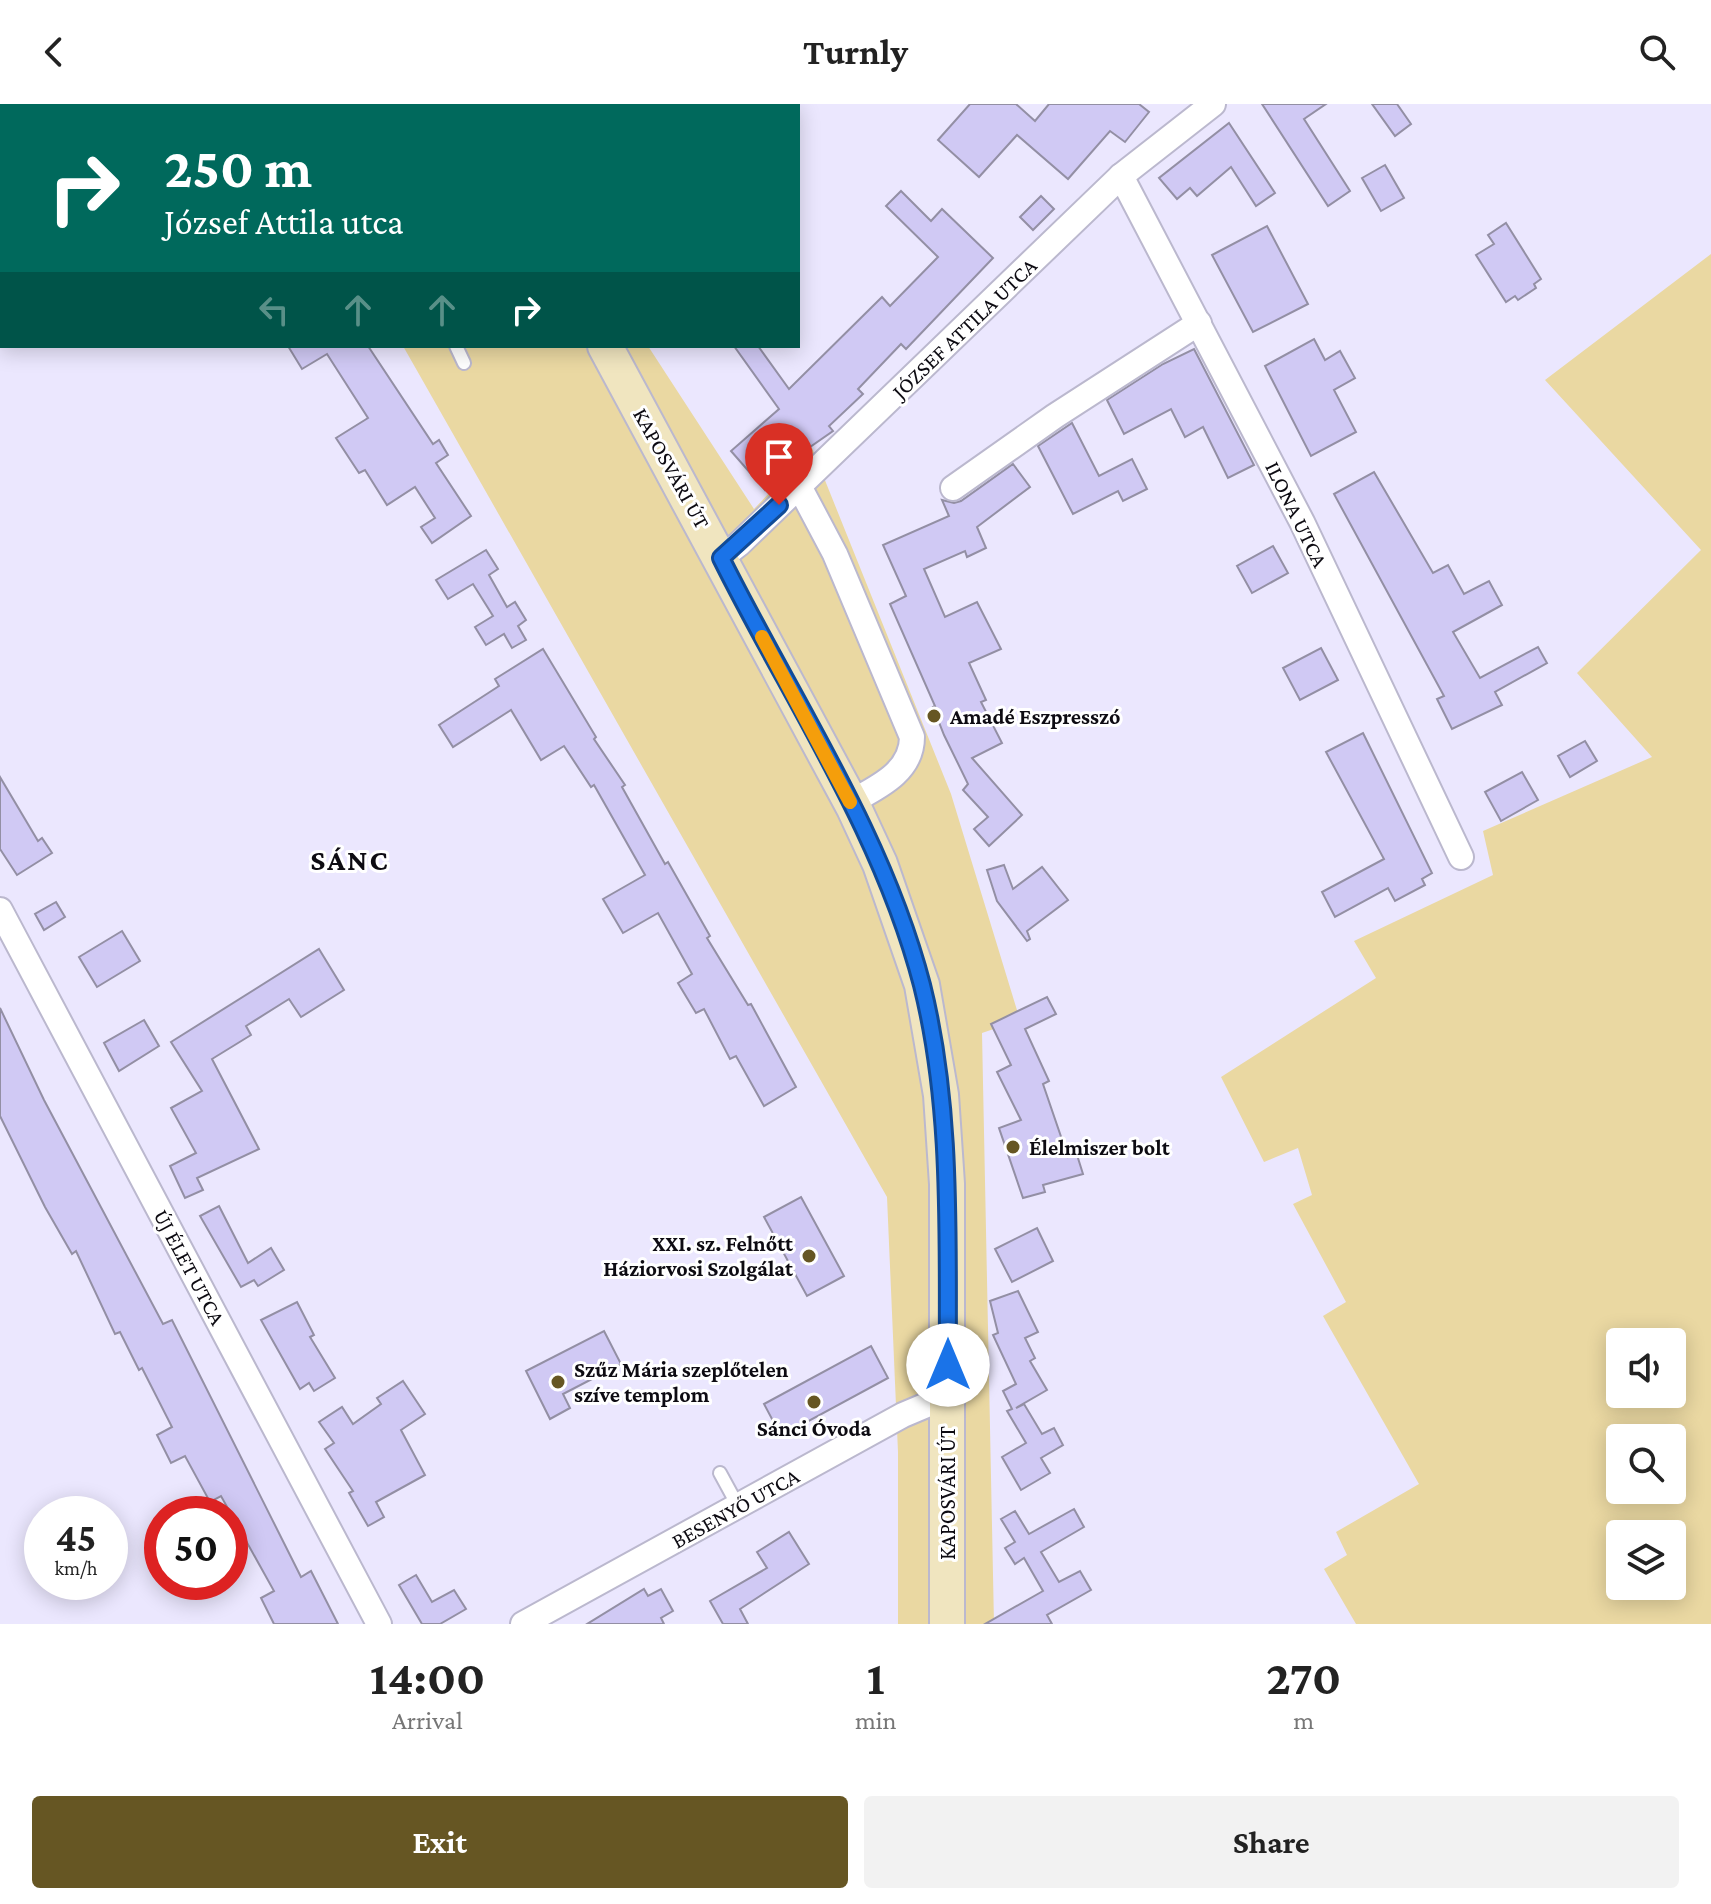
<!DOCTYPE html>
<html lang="en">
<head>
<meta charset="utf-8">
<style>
  :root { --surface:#fff; --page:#f2f2f2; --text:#222; --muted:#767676; --accent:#665623 }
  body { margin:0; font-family:"Crimson Pro",serif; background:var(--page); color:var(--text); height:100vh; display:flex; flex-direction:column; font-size:30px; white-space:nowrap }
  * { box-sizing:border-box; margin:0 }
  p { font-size:26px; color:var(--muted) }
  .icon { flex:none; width:44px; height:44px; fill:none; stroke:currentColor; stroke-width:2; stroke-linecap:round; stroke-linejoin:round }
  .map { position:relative; height:1520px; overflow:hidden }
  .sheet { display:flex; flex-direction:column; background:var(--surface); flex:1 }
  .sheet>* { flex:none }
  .guide { position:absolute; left:0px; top:0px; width:800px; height:244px; box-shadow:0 4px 20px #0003; background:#00695c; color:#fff; overflow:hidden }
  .controls { position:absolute; left:1606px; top:1224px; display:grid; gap:16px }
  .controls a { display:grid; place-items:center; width:80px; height:80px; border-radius:8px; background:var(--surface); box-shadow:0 4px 20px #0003; font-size:40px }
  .speed { position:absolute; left:24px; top:1392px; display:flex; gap:16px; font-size:40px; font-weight:700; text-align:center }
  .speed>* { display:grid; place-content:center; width:104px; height:104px; border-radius:50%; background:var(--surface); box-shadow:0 4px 20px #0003; line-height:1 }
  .speed small { font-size:20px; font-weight:400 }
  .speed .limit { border:12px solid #d22; background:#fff; color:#111 }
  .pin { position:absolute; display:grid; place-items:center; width:68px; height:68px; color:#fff; margin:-82px -34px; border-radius:50% 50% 50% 0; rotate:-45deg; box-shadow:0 0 8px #0007 }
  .pin .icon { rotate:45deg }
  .me { position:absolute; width:88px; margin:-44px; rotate:0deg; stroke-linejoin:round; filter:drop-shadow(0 0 6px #0008) }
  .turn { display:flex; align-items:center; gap:28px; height:168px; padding:0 32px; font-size:36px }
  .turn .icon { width:104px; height:104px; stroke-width:2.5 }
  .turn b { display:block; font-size:56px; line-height:68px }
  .lanes { display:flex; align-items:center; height:76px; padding:0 32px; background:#0003; justify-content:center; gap:40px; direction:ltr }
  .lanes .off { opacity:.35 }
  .eta { display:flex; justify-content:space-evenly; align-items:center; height:136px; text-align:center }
  .eta b { font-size:48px; font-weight:700; line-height:56px }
  .action { display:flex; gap:16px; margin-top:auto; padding:16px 32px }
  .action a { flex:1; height:92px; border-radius:8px; background:var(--accent); color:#fff; font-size:32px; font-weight:700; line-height:92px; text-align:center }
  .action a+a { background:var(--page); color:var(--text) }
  header { display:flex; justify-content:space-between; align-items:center; height:104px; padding:0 32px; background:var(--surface); font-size:36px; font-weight:700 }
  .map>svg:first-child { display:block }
  .green { fill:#ead8a2; fill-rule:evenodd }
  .building { fill:#d0c9f4; stroke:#938fa4; stroke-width:2 }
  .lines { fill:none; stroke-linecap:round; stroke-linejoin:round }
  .lane-casing { stroke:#bbb8ce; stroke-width:16 }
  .street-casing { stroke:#bbb8ce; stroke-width:28 }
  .secondary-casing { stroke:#bbb8ce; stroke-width:38 }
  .lane { stroke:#fff; stroke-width:12 }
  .street { stroke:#fff; stroke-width:24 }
  .secondary { stroke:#f0e5bf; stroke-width:34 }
  .route-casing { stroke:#114b97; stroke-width:20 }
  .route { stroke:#1a73e8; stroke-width:14 }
  .slow { stroke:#f59e0b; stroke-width:14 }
  .poi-dot { fill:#665623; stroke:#fff; stroke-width:3 }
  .labels { text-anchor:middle; stroke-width:6; stroke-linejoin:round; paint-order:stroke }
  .street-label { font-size:22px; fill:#0d0b12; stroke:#fff }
  .poi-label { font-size:22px; font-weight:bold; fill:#0d0b12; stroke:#fff; text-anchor:start }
  .district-label { font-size:30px; font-weight:bold; letter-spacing:2px; fill:#0d0b12; stroke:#fff }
</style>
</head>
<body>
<header><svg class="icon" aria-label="back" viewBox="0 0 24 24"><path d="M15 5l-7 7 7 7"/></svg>Turnly<svg class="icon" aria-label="search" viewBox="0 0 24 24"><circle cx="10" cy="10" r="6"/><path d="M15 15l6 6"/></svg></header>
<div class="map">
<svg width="1711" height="1520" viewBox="0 0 1711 1520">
  <rect width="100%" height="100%" fill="#ebe7fe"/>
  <g class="green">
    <polygon points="187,0 518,0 519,2 188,2"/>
    <path d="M1711,150v1370h-355l-32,-55 23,-14 -11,-23 83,-48 -96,-168 23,-14 -53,-98 19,-9 -14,-47 -34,14 -43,-85 155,-99 -22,-37 139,-66 -10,-44 169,-74 -75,-84 124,-123 -156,-170zM1672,1238v52h-52v-52zM1672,1334v52h-52v-52zM1672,1430v52h-52v-52z"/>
    <polygon points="403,242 648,242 754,405 812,344 951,690 1020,916 982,929 994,1520 898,1520 898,1348 887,1093"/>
  </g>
  <g class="building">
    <polygon points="970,0 1016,0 1035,17 1049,0 1139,0 1149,8 1125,38 1110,27 1068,75 1017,31 979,73 938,36"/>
    <polygon points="1262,0 1326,0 1304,15 1350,87 1328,102"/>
    <polygon points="1372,0 1397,0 1411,20 1395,32"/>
    <polygon points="1229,19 1275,89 1256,102 1231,63 1197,92 1190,84 1177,95 1159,74"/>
    <polygon points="1385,61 1404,94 1381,107 1362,74"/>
    <polygon points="901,87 931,117 942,105 993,154 906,245 901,240 858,285 863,290 829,322 833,327 790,357 793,361 765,386 731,347 779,305 734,242 758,242 789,285 882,193 890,202 938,153 886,102"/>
    <polygon points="1041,92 1054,105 1033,126 1020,113"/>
    <polygon points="1506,119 1541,175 1534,180 1536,184 1518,196 1515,192 1506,198 1476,151 1494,140 1488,131"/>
    <polygon points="1267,122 1308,200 1253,228 1212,151"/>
    <polygon points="1314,235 1325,256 1340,247 1355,274 1334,286 1356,328 1311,352 1265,262"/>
    <polygon points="288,242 368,242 433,340 439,336 448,351 436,359 471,412 432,439 421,423 435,414 415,383 387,401 365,366 359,369 336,334 368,314 327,250 302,265"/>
    <polygon points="1194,245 1254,361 1228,374 1203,323 1185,333 1171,305 1124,330 1107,296 1163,260"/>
    <polygon points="1072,319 1099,372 1132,355 1147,385 1123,397 1118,387 1073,410 1038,342"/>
    <polygon points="1013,360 1030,383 977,423 986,444 967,453 965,447 924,465 945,513 977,498 1001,545 969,559 986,596 981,598 1002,639 972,654 1022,711 989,742 974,725 988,713 963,686 968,680 944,631 933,603 935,602 890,500 906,492 883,441 949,412 942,396 954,399 961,397"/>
    <polygon points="1374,368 1433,469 1448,461 1464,490 1489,477 1502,501 1453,528 1480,574 1538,543 1547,559 1495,588 1502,601 1452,625 1437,595 1444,592 1334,390"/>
    <polygon points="1273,442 1288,469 1252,489 1237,462"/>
    <polygon points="486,446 498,465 489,471 507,503 515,498 526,516 518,522 526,536 512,544 504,530 486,541 475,523 493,512 473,480 448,495 436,476"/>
    <polygon points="1321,544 1338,576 1300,596 1283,564"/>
    <polygon points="543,545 596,633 594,635 625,681 622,683 665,760 668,758 710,832 707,834 748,901 751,900 796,983 764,1002 736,952 730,955 704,905 696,909 678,879 692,870 658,809 623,829 603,795 645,771 594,681 591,683 564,642 541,656 511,606 453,643 439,621 499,582 495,575"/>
    <polygon points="1363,629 1432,769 1422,775 1425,781 1395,797 1388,784 1335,813 1322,788 1384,755 1326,648"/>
    <polygon points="1585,637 1597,657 1570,673 1558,652"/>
    <polygon points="1522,668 1538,696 1501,717 1485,688"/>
    <polygon points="0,673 38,737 42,734 52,749 17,771 0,745"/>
    <polygon points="1004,761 1013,785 1042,763 1068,796 1027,827 1030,835 1027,837 997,797 987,766"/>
    <polygon points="56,798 65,813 44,826 35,810"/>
    <polygon points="122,827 140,857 97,883 79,853"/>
    <polygon points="319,845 344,886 301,913 289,895 246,922 251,931 212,955 259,1045 197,1074 203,1086 185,1094 170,1062 196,1049 171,1004 202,987 171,938"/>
    <polygon points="1047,893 1056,910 1025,925 1049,977 1043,980 1068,1053 1077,1051 1083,1070 1043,1081 1045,1088 1023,1094 999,1024 1021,1016 997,968 1011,961 991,920"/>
    <polygon points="0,904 44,996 163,1220 172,1216 301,1473 311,1467 338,1520 274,1520 261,1494 274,1487 221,1392 210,1398 185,1352 171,1359 157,1331 172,1323 142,1264 139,1266 120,1228 115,1230 76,1147 72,1150 45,1103 0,1012"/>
    <polygon points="144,916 159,942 119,967 104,939"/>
    <polygon points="801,1093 844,1172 807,1192 764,1113"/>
    <polygon points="219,1102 248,1159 271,1144 284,1166 258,1182 254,1176 241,1183 200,1112"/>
    <polygon points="1037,1124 1053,1157 1012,1178 995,1145"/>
    <polygon points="1018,1187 1038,1228 1025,1234 1035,1254 1030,1257 1047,1286 1016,1304 1024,1300 1042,1330 1054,1324 1063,1341 1041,1354 1050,1369 1021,1386 1002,1353 1026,1339 1007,1307 1012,1305 1003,1287 1016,1280 993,1231 998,1229 990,1197"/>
    <polygon points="297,1198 314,1231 310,1233 335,1274 314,1287 309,1279 300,1285 261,1216"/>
    <polygon points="604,1227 621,1260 563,1290 570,1304 550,1315 526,1267"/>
    <polygon points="871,1242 888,1274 781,1332 764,1300"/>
    <polygon points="403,1277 425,1310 401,1326 425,1371 376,1398 384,1413 368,1422 349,1389 353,1387 325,1345 334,1339 319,1318 342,1303 353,1320 381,1300 377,1294"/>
    <polygon points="1074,1405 1084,1423 1041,1448 1059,1478 1080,1467 1091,1486 1047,1511 1052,1520 985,1520 1043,1487 1024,1454 1015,1460 1005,1444 1015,1438 1001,1415 1015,1407 1029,1430"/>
    <polygon points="789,1428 809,1460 740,1505 748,1520 723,1520 710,1497 767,1464 757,1448"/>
    <polygon points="416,1471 432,1498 454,1486 466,1505 440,1520 422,1520 399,1481"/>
    <polygon points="644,1485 648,1492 661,1485 673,1507 661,1514 664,1520 587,1520"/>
  </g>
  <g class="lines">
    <g class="lane-casing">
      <g id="lane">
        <polyline points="456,242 464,259"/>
        <polyline points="720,1369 738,1402"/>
      </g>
    </g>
    <g class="street-casing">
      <g id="street">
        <polyline points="1121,72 1302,418 1461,753"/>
        <path d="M799,382l36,68 77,183c0,35 -34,50 -61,65"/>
        <polyline points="953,384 1055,312 1199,219"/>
        <polyline points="721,454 739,440 1121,72 1213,0"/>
        <polyline points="0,806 379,1520"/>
        <polyline points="523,1520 903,1311 948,1292"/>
      </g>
    </g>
    <g class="secondary-casing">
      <g id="secondary">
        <polyline points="432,0 435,2"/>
        <polyline points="605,242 854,704 880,760 922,881 941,991 947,1080 947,1520"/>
      </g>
    </g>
    <use href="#lane" class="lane"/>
    <use href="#street" class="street"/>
    <use href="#secondary" class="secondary"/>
  </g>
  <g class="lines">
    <g class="route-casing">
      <path id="route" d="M779,401l-58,53c70,141 161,273 201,427 31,124 25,254 26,380"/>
    </g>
    <use href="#route" class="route"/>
    <polyline class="slow" points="762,533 850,698"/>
  </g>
  <g class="poi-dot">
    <circle cx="934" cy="612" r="8"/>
    <circle cx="1013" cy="1043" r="8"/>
    <circle cx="809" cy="1152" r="8"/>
    <circle cx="558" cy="1278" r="8"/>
    <circle cx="814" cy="1298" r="8"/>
  </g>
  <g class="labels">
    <g class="street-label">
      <text transform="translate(964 224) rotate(-44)" y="8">JÓZSEF ATTILA UTCA</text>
      <text transform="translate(672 364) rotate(61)" y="8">KAPOSVÁRI ÚT</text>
      <text transform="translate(1297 410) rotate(64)" y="8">ILONA UTCA</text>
      <text transform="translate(190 1163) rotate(62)" y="8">ÚJ ÉLET UTCA</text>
      <text transform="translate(947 1389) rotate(-90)" y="8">KAPOSVÁRI ÚT</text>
      <text transform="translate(735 1404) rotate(-29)" y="8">BESENYŐ UTCA</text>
    </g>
    <g class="poi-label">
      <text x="950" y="620">Amadé Eszpresszó</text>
      <text x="1029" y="1051">Élelmiszer bolt</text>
      <text x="793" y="1147" text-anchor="end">XXI. sz. Felnőtt<tspan x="793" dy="25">Háziorvosi Szolgálat</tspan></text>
      <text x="574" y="1273">Szűz Mária szeplőtelen<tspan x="574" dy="25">szíve templom</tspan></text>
      <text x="814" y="1332" text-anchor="middle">Sánci Óvoda</text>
    </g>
    <g class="district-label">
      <text x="350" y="766">SÁNC</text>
    </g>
  </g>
</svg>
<div class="controls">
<a><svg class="icon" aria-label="sound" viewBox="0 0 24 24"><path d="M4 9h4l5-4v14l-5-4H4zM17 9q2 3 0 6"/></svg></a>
<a><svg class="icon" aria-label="search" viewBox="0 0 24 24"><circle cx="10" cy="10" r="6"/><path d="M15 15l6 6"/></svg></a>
<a><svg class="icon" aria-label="layers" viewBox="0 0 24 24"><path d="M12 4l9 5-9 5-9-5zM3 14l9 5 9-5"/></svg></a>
</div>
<div class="speed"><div>45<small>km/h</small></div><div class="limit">50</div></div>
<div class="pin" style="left:779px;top:401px;background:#d93025"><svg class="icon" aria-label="arrive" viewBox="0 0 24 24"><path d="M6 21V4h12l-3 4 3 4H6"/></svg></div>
<svg class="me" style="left:948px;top:1261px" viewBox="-20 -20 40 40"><circle r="19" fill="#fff"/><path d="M0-13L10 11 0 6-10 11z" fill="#1a73e8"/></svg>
<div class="guide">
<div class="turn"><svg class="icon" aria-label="right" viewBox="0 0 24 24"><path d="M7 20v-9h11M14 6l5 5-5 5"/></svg><div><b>250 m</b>József Attila utca</div></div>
<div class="lanes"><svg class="icon off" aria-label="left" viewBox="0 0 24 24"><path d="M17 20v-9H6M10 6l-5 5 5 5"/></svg><svg class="icon off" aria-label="ahead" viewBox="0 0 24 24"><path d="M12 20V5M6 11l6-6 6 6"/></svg><svg class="icon off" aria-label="ahead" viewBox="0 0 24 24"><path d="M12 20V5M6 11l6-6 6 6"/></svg><svg class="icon" aria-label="right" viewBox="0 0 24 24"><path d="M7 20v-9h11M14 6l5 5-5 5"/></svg></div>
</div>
</div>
<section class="sheet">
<div class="eta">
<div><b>14:00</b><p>Arrival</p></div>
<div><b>1</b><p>min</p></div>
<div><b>270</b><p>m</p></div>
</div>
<div class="action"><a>Exit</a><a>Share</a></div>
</section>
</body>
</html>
